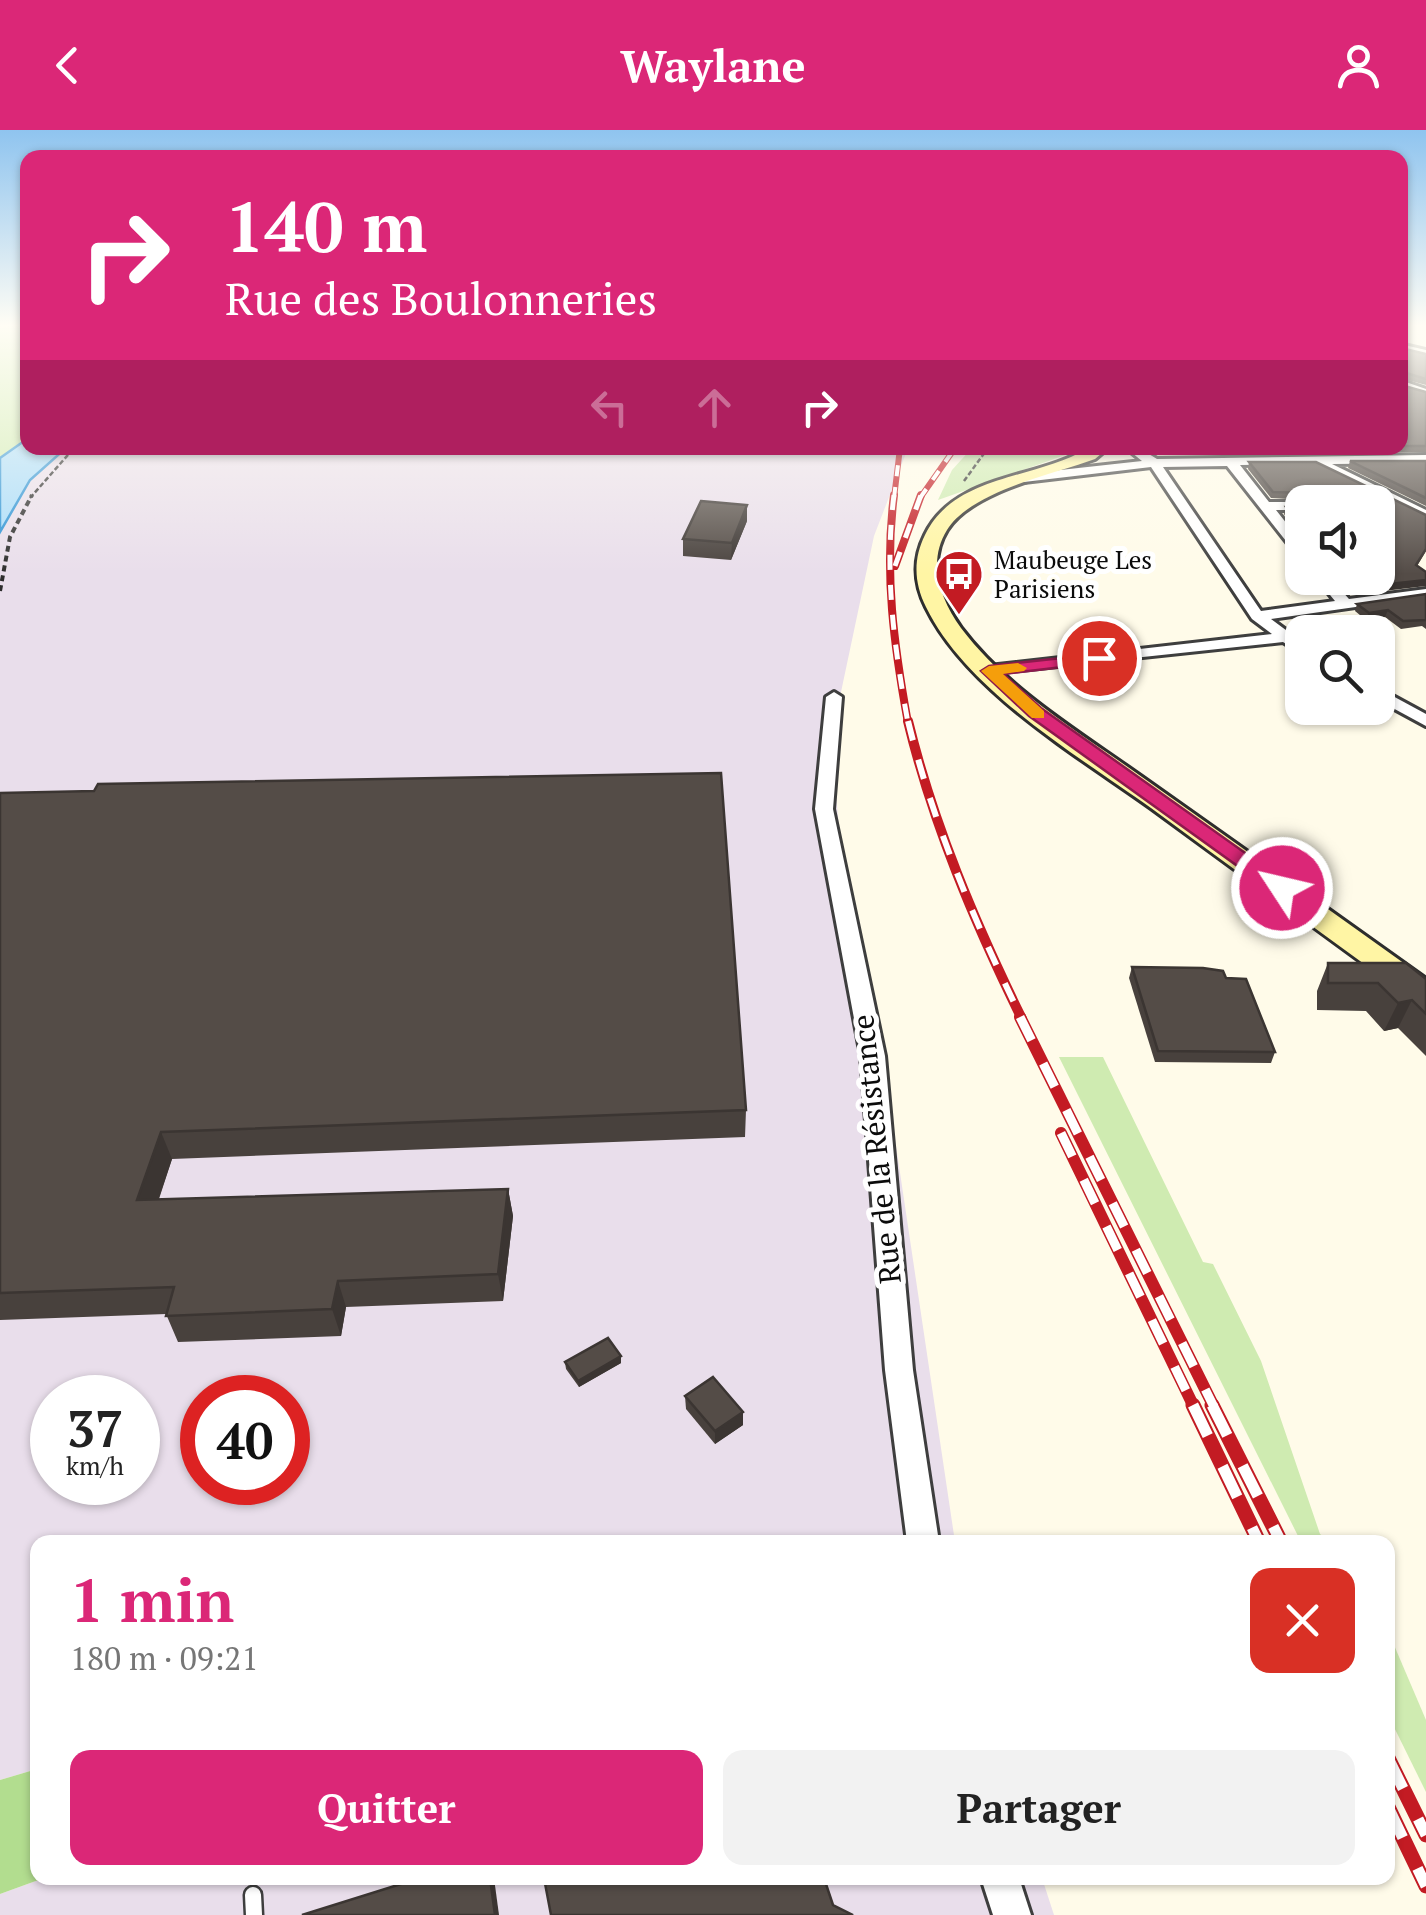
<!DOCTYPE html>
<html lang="fr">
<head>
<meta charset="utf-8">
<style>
  :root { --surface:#fff; --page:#f2f2f2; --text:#222; --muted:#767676; --accent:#db2777 }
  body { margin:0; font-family:"PT Serif",serif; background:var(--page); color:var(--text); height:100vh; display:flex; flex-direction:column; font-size:38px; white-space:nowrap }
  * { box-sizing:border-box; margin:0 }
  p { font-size:32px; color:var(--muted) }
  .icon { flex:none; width:55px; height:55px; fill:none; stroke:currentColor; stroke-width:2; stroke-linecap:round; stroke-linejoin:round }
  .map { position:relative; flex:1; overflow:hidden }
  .side { position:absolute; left:30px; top:1405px; width:1365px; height:350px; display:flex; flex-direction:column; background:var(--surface); border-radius:20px; box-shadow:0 2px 8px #0004 }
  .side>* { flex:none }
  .guide { position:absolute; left:20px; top:20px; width:1388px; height:305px; border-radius:20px; box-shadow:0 2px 8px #0004; background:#db2777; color:#fff; overflow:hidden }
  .fabs { position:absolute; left:1285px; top:355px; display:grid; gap:20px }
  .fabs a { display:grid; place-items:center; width:110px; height:110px; border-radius:20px; background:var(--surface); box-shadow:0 2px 8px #0004; font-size:50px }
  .speed { position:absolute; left:30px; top:1245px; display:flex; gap:20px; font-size:50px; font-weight:700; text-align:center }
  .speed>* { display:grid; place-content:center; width:130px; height:130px; border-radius:50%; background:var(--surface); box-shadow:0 2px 8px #0004; line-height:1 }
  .speed small { font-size:25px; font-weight:400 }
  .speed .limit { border:15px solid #d22; background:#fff; color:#111 }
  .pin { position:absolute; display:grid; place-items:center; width:85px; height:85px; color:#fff; margin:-42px; border:5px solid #fff; border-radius:50%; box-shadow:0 2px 10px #0007 }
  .me { position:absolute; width:110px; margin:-55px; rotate:305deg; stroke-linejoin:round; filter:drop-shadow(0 0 8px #0008) }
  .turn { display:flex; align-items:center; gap:35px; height:210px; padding:0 40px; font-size:45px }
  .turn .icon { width:130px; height:130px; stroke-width:2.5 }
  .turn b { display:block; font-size:70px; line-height:85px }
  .lanes { display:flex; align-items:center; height:95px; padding:0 40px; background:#0003; justify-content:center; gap:50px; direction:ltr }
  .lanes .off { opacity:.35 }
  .round { display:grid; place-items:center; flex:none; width:105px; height:105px; border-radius:20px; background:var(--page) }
  .head { display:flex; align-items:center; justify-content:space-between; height:170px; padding:0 40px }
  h1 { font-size:60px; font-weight:600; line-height:75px; color:var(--accent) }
  .action { display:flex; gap:20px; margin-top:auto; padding:20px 40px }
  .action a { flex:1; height:115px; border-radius:20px; background:var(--accent); color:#fff; font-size:40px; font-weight:600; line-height:115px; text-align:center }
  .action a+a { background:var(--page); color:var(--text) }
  header { display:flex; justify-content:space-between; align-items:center; height:130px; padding:0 40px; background:var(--accent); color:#fff; font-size:45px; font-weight:600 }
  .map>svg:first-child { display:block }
  .industrial { fill:#e9deeb; fill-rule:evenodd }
  .green { fill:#cfebb1 }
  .forest { fill:#b2dd8f }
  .water { fill:#aadcfa; stroke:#2c92d5; stroke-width:2.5 }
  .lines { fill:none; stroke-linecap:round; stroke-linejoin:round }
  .lane-casing { stroke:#3e3e3e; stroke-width:21 }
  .street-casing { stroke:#3e3e3e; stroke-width:6 }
  .secondary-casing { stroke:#2d2d2d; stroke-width:6 }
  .path-far1 { stroke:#2d2d2d; stroke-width:2.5; stroke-dasharray:5 2.5; stroke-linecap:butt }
  .path { stroke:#2d2d2d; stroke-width:4; stroke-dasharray:6 4; stroke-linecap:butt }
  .lane { stroke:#fff; stroke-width:16 }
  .street { fill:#fff; fill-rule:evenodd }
  .secondary { fill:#fff5a4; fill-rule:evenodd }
  .rail-far4-casing { stroke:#c31b23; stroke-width:6 }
  .rail-far3-casing { stroke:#c31b23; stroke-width:8 }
  .rail-far2-casing { stroke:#c31b23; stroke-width:10 }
  .rail-far1-casing { stroke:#c31b23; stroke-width:12 }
  .rail-casing { stroke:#c31b23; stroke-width:15 }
  .rail-far4 { stroke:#fff; stroke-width:4; stroke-dasharray:11; stroke-linecap:butt }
  .rail-far3 { stroke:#fff; stroke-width:5; stroke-dasharray:15; stroke-linecap:butt }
  .rail-far2 { stroke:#fff; stroke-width:6; stroke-dasharray:20; stroke-linecap:butt }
  .rail-far1 { stroke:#fff; stroke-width:9; stroke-dasharray:26; stroke-linecap:butt }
  .rail { stroke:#fff; stroke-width:11; stroke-dasharray:34; stroke-linecap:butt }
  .wall { fill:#48413d }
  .shaded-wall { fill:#3b3532 }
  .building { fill:#544c47; stroke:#3b3532; stroke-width:2.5 }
  .route { fill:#db2777; stroke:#8e194d; stroke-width:2.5 }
  .slow { fill:#f59e0b }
  .labels { text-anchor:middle; stroke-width:10; stroke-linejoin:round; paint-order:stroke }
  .far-poi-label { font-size:25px; fill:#0b0b0b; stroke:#fff; text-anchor:start }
  .street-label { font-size:30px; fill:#0b0b0b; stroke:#fff }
</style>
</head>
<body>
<header><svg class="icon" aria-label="back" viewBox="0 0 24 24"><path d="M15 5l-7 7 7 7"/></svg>Waylane<svg class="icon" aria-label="person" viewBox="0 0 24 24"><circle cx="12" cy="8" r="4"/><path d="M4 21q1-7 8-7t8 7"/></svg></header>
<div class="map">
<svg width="1426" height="1785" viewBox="0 0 1426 1785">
  <rect width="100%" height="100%" fill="#fffbe9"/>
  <g class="industrial">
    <path d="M27,309l1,9h880l-34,88 -33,156 -6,91 7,79 53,277 60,403h-917l-1,227 -37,11v-1322zM52,1268h86v84h-86zM202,1268h86v84h-86z"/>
    <polygon points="44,1748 1042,1748 1054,1785 0,1785 0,1764"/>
  </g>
  <g class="green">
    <polygon points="14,195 27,195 27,309 0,328 0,198"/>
    <polygon points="972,318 1085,318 938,370 952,340"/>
    <polygon points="1059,927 1103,927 1203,1132 1213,1134 1261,1231 1320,1404 1331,1412 1301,1412"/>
    <polygon points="1388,1501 1426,1590 1426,1662 1388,1585"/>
  </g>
  <polygon class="forest" points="37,1639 38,1748 44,1748 0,1764 0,1650"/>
  <polygon class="water" points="27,309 28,318 66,318 30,350 0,402 0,328"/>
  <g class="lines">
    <g class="lane-casing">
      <polyline id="lane" points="253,1765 254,1785"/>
    </g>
    <g class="street-casing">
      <g id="street">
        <polygon points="1400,214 1426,220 1426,226 1400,220"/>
        <polygon points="1400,250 1426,259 1426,266 1400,257"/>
        <polygon points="1126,318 1139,318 1157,329 1426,325 1426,333 1332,334 1426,380 1426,389 1315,334 1240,335 1269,372 1304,372 1302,380 1276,380 1302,413 1302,426 1297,425 1227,336 1163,337 1261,481 1335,471 1316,448 1330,448 1349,469 1426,459 1426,467 1271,489 1302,512 1302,524 1283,512 983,544 983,538 989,536 1272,504 1252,489 1151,337 1024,352 1018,348 1024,344 1142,331"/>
        <polygon points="1378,558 1426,584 1426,596 1378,570"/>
        <polygon points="834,562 842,567 833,679 885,926 913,1240 939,1412 907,1412 885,1240 861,926 815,679 826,567"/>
        <polygon points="981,1748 1019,1748 1031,1785 993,1785"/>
      </g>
    </g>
    <g class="secondary-casing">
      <path id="secondary" d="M1088,318h20l-13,11c-41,15 -124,32 -148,71 -20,32 -7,69 14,98 47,62 118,104 181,149 95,67 189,134 284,202v26l-11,-4c-88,-64 -176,-128 -264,-193 -74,-53 -184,-117 -225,-201 -12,-24 -13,-48 -1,-72 30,-62 112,-55 163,-87z"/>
    </g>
    <g class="path-far1">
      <polyline points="964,351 988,318"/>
      <polyline points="30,368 74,318"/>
    </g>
    <polyline class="path" points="0,461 10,407 32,365"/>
    <use href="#lane" class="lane"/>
    <use href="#street" class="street"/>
    <use href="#secondary" class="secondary"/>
    <g class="rail-far4-casing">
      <g id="rail-far4">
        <polyline points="894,368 900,318"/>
        <polyline points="920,368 955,318"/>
      </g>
    </g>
    <g class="rail-far3-casing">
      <g id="rail-far3">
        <path d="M894,365c-10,78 0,151 14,228"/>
        <polyline points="895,436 921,365"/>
      </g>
    </g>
    <g class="rail-far2-casing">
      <path id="rail-far2" d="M908,591c25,103 67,202 114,298"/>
    </g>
    <g class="rail-far1-casing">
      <g id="rail-far1">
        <polyline points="1020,887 1214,1277"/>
        <polyline points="1061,1003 1194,1277"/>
      </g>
    </g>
    <g class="rail-casing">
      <g id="rail">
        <polyline points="1193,1275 1259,1412"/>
        <polyline points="1212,1275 1281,1412"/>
        <polyline points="1388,1628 1426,1705"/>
        <polyline points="1388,1677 1426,1756"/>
      </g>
    </g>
    <use href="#rail-far4" class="rail-far4"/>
    <use href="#rail-far3" class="rail-far3"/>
    <use href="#rail-far2" class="rail-far2"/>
    <use href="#rail-far1" class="rail-far1"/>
    <use href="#rail" class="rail"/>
  </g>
  <g class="wall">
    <polygon points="1400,216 1401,218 1426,224 1426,255 1400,248 1401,255 1426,262 1426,322 1231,324 1225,318 1400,318"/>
    <polygon points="1145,318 1219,318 1158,325"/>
    <polygon points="1350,331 1426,331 1426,376 1348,338"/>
    <polygon points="1249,332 1426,421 1417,436 1350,465 1331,448 1378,448 1307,370 1271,368 1248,339"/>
    <polygon points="1286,377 1302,377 1302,410 1284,384"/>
    <polygon points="747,391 731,430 683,426 683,409"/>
    <polygon points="1426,464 1426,499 1422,496 1401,499 1385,487 1366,490 1355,481 1357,474"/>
    <polygon points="0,663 746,980 745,1007 172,1029 159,1069 508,1059 513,1086 503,1171 346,1177 341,1206 178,1212 166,1184 0,1190"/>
    <polygon points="1328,833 1426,849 1426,926 1398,898 1384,901 1366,881 1317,880 1317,861"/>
    <polygon points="1132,837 1226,848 1275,922 1271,933 1155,932 1129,848"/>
    <polygon points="621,1226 621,1233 579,1257 566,1239 565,1232"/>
    <polygon points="685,1266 743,1295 715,1314 686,1279"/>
  </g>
  <g class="shaded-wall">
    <polygon points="1172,318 1219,318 1158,325 1159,319"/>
    <polygon points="747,375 747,391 731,430 732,413"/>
    <polygon points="1426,450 1426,456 1350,465 1353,458"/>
    <polygon points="1388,480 1385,487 1366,490 1369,483"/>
    <polygon points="1412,870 1398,898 1384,901 1398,873"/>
    <polygon points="161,1002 172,1029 149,1097 137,1070"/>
    <polygon points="508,1059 513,1086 503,1171 498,1144"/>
    <polygon points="338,1151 346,1177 341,1206 332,1179"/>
    <polygon points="621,1226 621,1233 579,1257 578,1251"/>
    <polygon points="743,1282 743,1295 715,1314 715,1301"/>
    <polygon points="490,1748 494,1748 499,1785 495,1785"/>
  </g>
  <g class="building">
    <polygon points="1400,216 1401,218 1426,224 1426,249 1400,241"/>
    <polygon points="1400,245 1401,255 1426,262 1426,316 1400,316"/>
    <polygon points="1350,331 1426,331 1426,368"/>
    <polygon points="1249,332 1316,332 1426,385 1426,419 1416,435 1426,442 1426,450 1353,458 1341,448 1378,448 1378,372 1307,372 1309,363 1273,362"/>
    <polygon points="701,371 747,375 732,413 683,409"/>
    <polygon points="1286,377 1302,377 1302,400"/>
    <polygon points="1426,464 1426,490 1403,491 1388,480 1369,483 1357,474"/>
    <polygon points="721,643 746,980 161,1002 137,1070 508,1059 498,1144 338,1151 332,1179 166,1186 174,1157 0,1163 0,663 94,661 98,654"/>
    <polygon points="1328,833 1406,833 1426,849 1426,884 1412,870 1398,873 1378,853 1328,853"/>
    <polygon points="1132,837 1203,838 1223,841 1226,848 1246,849 1275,922 1158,921"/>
    <polygon points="608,1208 621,1226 578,1251 565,1232"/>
    <polygon points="713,1247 743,1282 715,1301 685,1266"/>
    <polygon points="637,1407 638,1412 568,1412"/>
    <polygon points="420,1748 490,1748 495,1785 302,1785"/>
    <polygon points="544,1748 824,1748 833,1775 853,1785 551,1785"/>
  </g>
  <linearGradient id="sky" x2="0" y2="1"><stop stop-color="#8fc4ef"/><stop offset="0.44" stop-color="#fffdf5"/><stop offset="1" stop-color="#fffdf5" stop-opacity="0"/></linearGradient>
  <rect width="1426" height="444" fill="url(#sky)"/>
  <polygon class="route" points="1099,524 1107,528 1105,532 1003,544 1041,578 1289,754 1289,763 1275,763 1029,586 981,541 989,536"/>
  <polygon class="slow" points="1018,533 1027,538 1024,541 1003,544 1044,581 1044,588 1032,588 981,541 989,536"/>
  <defs>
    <g id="bus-pin" transform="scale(2.5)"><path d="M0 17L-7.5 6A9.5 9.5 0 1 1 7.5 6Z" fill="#c31b23" stroke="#fff"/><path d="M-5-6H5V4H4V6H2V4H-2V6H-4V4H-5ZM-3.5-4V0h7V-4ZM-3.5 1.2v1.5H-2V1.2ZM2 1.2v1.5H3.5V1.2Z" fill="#fff"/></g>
  </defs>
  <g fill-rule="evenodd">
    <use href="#bus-pin" x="959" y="444"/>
  </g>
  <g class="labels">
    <g class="far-poi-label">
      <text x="994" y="439">Maubeuge Les<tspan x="994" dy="29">Parisiens</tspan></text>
    </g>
    <g class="street-label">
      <text transform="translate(877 1019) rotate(-96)" y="10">Rue de la Résistance</text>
    </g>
  </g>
</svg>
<div class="fabs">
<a><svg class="icon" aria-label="sound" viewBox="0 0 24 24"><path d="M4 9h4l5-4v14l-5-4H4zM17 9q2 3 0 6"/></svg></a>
<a><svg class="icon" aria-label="search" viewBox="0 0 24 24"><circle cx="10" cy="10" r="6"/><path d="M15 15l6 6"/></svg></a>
</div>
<div class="speed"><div>37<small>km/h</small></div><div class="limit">40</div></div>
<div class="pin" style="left:1099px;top:528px;background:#d93025"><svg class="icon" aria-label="arrive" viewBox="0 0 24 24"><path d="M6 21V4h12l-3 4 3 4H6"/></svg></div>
<svg class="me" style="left:1282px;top:758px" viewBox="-20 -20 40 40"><circle r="17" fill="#db2777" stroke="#fff" stroke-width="3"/><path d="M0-11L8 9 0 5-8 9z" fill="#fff"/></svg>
<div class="guide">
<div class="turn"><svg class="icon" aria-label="right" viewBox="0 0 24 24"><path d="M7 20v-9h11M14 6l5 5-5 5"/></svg><div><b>140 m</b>Rue des Boulonneries</div></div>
<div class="lanes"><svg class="icon off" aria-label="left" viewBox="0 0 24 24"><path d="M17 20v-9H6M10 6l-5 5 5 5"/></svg><svg class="icon off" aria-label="ahead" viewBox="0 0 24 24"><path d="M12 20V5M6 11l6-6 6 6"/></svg><svg class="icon" aria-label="right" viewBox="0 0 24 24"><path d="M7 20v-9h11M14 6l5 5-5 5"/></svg></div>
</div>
<section class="side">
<div class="head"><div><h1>1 min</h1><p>180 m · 09:21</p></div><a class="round" style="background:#d93025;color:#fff"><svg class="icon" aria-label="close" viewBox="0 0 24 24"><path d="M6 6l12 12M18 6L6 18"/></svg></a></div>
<div class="action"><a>Quitter</a><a>Partager</a></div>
</section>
</div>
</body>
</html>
